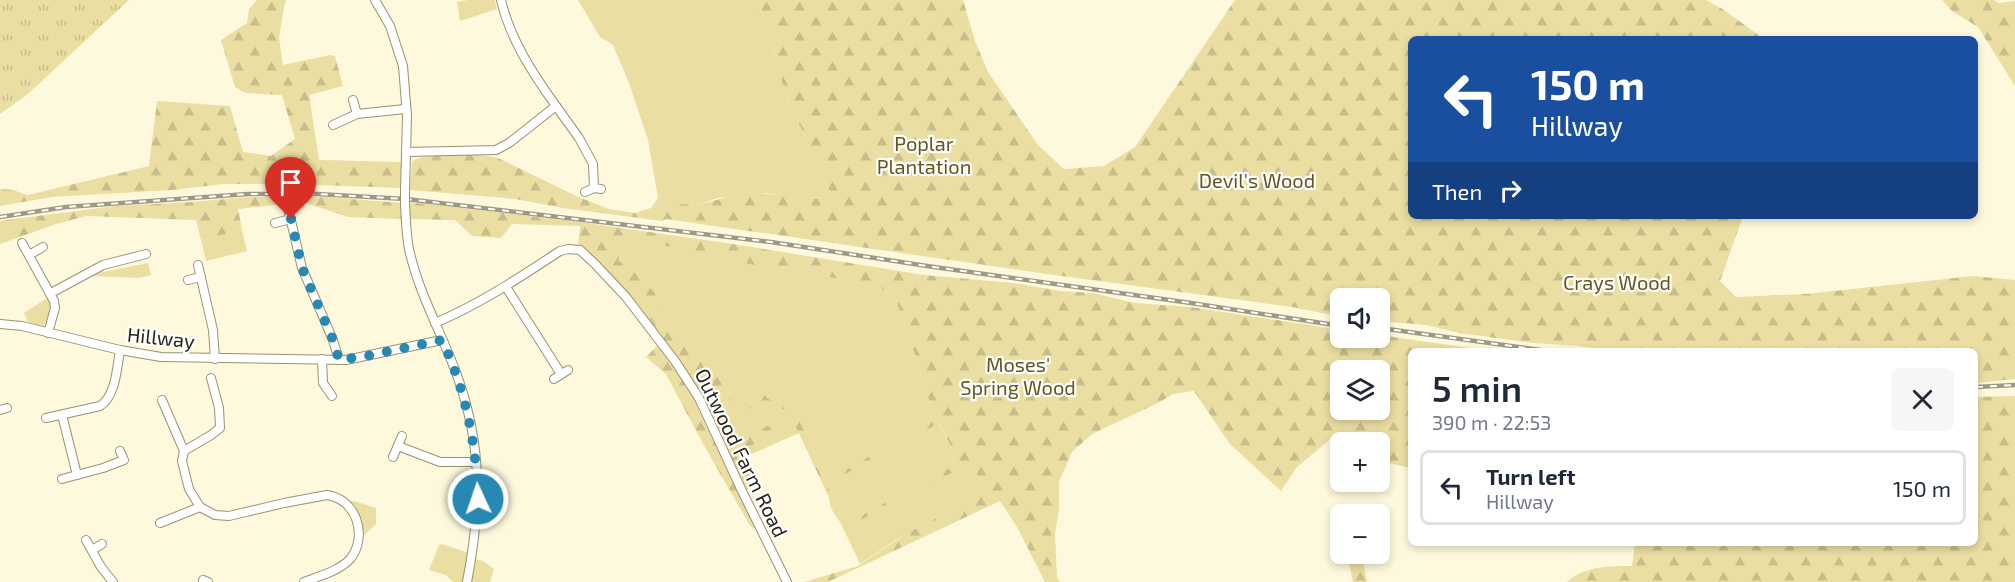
<!DOCTYPE html>
<html lang="en">
<head>
<meta charset="utf-8">
<style>
  :root { --surface:#fff; --page:#f6f6f7; --text:#1f2937; --muted:#747a83; --line:#e0e1e3 }
  body { margin:0; font-family:"Exo 2",sans-serif; background:var(--page); color:var(--text); height:100vh; display:flex; flex-direction:column; font-size:22px; white-space:nowrap }
  * { box-sizing:border-box; margin:0 }
  p { font-size:20px; color:var(--muted) }
  .icon { flex:none; width:33px; height:33px; fill:none; stroke:currentColor; stroke-width:2; stroke-linecap:round; stroke-linejoin:round }
  .map { position:relative; flex:1; overflow:hidden }
  .details { position:absolute; left:1408px; top:348px; width:570px; height:198px; display:flex; flex-direction:column; background:var(--surface); border-radius:9px; box-shadow:0 3px 9px #0003 }
  .details>* { flex:none }
  .hud { position:absolute; left:1408px; top:36px; width:570px; height:183px; border-radius:9px; box-shadow:0 3px 9px #0003; background:#1a4fa0; color:#fff; overflow:hidden }
  .tools { position:absolute; left:1330px; top:288px; display:grid; gap:12px }
  .tools a { display:grid; place-items:center; width:60px; height:60px; border-radius:9px; background:var(--surface); box-shadow:0 3px 9px #0003; font-size:30px }
  .pin { position:absolute; display:grid; place-items:center; width:51px; height:51px; color:#fff; margin:-62px -26px; border-radius:50% 50% 50% 0; rotate:-45deg; box-shadow:0 0 6px #0007 }
  .pin .icon { rotate:45deg }
  .me { position:absolute; width:66px; margin:-33px; rotate:357deg; stroke-linejoin:round; filter:drop-shadow(0 0 4px #0008) }
  .turn { display:flex; align-items:center; gap:21px; height:126px; padding:0 24px; font-size:27px }
  .turn .icon { width:78px; height:78px; stroke-width:2.5 }
  .turn b { display:block; font-size:42px; line-height:51px }
  .then { display:flex; align-items:center; height:57px; padding:0 24px; background:#0003; gap:12px; font-size:22px }
  .round { display:grid; place-items:center; flex:none; width:63px; height:63px; border-radius:9px; background:var(--page) }
  .head { display:flex; align-items:center; justify-content:space-between; height:102px; padding:0 24px }
  h1 { font-size:36px; font-weight:600; line-height:45px }
  ul { padding:0; list-style:none }
  li { display:flex; align-items:center; gap:18px; height:75px; margin:0 12px 9px; padding:0 12px; border:3px solid var(--line); border-radius:9px }
  li div { flex:1 }
  li b { display:block; font-size:22px }
  li em { font-style:normal }
  .map>svg:first-child { display:block }
  .green { fill:#eadea2 }
  .forest { fill:url(#forest-firs); fill-rule:evenodd }
  .park { fill:url(#park-tufts) }
  .lines { fill:none; stroke-linecap:round; stroke-linejoin:round }
  .minor-casing { stroke:#989272; stroke-width:10 }
  .minor { stroke:#fff; stroke-width:8 }
  .rail-casing { stroke:#9d9984; stroke-width:4.5 }
  .rail { stroke:#fff; stroke-width:2; stroke-dasharray:7; stroke-linecap:butt }
  .minor-bridge-casing { stroke:#989272; stroke-width:10; stroke-linecap:butt }
  .minor-bridge { stroke:#fff; stroke-width:8 }
  .route { stroke:#2789b3; stroke-width:10; stroke-dasharray:0 18 }
  .labels { text-anchor:middle; stroke-width:4.5; stroke-linejoin:round; paint-order:stroke }
  .park-label { font-size:20px; fill:#625721; stroke:#fff }
  .street-label { font-size:20px; fill:#272518; stroke:#fff }
</style>
</head>
<body>
<div class="map">
<svg width="2015" height="582" viewBox="0 0 2015 582">
  <defs>
    <pattern id="forest-firs" width="22" height="20" patternUnits="userSpaceOnUse" patternTransform="scale(1.5)"><rect width="22" height="20" fill="#eadea2"/><path d="M5 1l3.5 6h-7zM16 11l3.5 6h-7z" fill="#c9be8b"/></pattern>
    <pattern id="park-tufts" width="24" height="20" patternUnits="userSpaceOnUse" patternTransform="scale(1.5)"><rect width="24" height="20" fill="#eadea2"/><path d="M3 7l-1-3M5 7V3M7 7l1-3M15 17l-1-3M17 17v-4M19 17l1-3" fill="none" stroke="#c9be8b"/></pattern>
  </defs>
  <rect width="100%" height="100%" fill="#fef9dd"/>
  <g class="green">
    <polygon points="468,0 495,0 497,9 460,21 457,2"/>
    <polygon points="578,0 754,0 766,19 782,82 790,104 832,196 819,199 781,196 766,193 717,198 698,205 684,204 651,208 658,198 648,140 629,83 613,45 600,37"/>
    <polygon points="581,226 743,250 769,269 789,267 810,269 829,277 863,284 876,284 896,300 917,361 924,387 939,424 950,444 954,463 971,468 991,491 899,538 860,564 799,433 729,464 663,344 627,292 578,247"/>
    <polygon points="242,230 247,251 206,261 201,240"/>
    <polygon points="148,263 151,275 139,278 91,276 91,274 102,269 103,272"/>
    <polygon points="47,298 52,309 48,320 43,326 28,322 24,313"/>
    <polygon points="354,501 376,508 376,524 358,541 359,532 346,502"/>
    <polygon points="442,544 472,554 472,558 483,561 494,569 490,582 453,582 446,575 429,570 439,545"/>
  </g>
  <g class="forest">
    <polygon points="257,0 287,0 285,2 279,38 283,65 330,55 335,56 343,86 309,95 319,160 401,162 401,188 286,184 224,184 172,190 52,197 0,206 0,189 13,190 28,195 149,166 157,101 230,106 243,152 271,156 295,139 282,95 245,93 235,87 221,40 247,23 249,9"/>
    <path d="M754,0h209l12,41 13,31 50,73 26,24 40,-3 31,-19 100,-147h471l15,8 43,31h-352v177h331l-23,65 16,16 70,-3 167,-18 42,4v99l-39,4v-32h-364l-34,-5 -44,-3 -75,-10 -33,-8 -46,-4v-23h-39v19l-49,-10 -238,-32 -388,-56 -4,2 -99,-13 -48,-9 -105,-9 2,-28c12,-11 70,-8 86,-4l76,37 35,14 26,4 16,-5 33,-4 14,1 47,-13 74,7 13,-3 -42,-92 -8,-22 -16,-63z"/>
    <polygon points="1942,0 1994,0 1998,3 2015,1 2015,86 1978,27 1952,11"/>
    <polygon points="248,197 325,197 402,203 401,219 348,217 303,202 238,209 242,230 201,240 196,220 86,216 56,224 0,244 0,221 6,220 116,206 191,202"/>
    <path d="M409,202l171,20 153,22 191,31 90,8 46,8 33,2 42,10 56,4 150,23v8h39v-3l110,16h-78l-1,117 -31,-7v-19l-39,2 -9,-6 -35,29 -16,24 -51,-47 -36,-53 -21,3 -15,9 -66,31 -20,18 -13,30v28l-4,24 2,44 3,4h-15l-28,-55 -17,-26 -172,81h-24l54,-16 48,-32 29,-15 51,-34 -15,-17 -13,2 -36,17 -78,42c-6,-12 -14,-16 -15,-32l-30,-64 -13,-23 -9,-3 -7,2 -6,-7 -33,15h-6l-3,5c2,6 9,21 13,25l8,-3 2,-6 7,-2 15,-10 6,1 1,7 -23,12 -7,9 9,32 -11,4 15,36 -3,2 -5,-5 -47,-82 -36,-68 -20,-17 14,-14 15,18c-20,-47 -61,-81 -97,-114l2,-21 -68,-2 -11,14 -29,-2 -17,-16 -46,-1zM633,240l91,16h11l11,7 23,6 20,-2 21,2 19,8 34,7h13l20,16 21,61 7,26 12,30 -110,65c-15,-28 -20,-59 -42,-83l-14,1 -6,-5c-12,3 -20,10 -33,11l-4,-19 -41,-54 -16,-9 -16,-32 -20,-20 -16,-12 9,-14zM1341,370h39v40h-39zM939,423l11,21 4,19 -2,4 -106,57 -3,-2 -16,-38z"/>
    <path d="M2015,396v186h-448c17,-16 43,-16 65,-16l3,-23h341v-146z"/>
    <polygon points="1347,554 1362,554 1367,582 1353,582"/>
  </g>
  <polygon class="park" points="0,0 129,0 28,94 0,114"/>
  <g class="lines">
    <g class="minor-casing">
      <g id="minor">
        <polyline points="375,0 390,26 403,66 407,116 405,191"/>
        <path d="M501,0c9,39 32,74 55,106"/>
        <polyline points="353,100 357,114"/>
        <polyline points="333,125 357,114 405,109"/>
        <polyline points="406,152 496,150 509,143 556,106 579,138 593,164 594,188 601,189"/>
        <polyline points="585,192 594,188"/>
        <path d="M405,204c1,15 1,30 4,45 10,46 34,86 49,129 25,71 23,131 9,204"/>
        <polyline points="288,208 302,268 333,340 339,360"/>
        <polyline points="275,223 291,219"/>
        <polyline points="22,243 54,301 55,308 48,333"/>
        <polyline points="29,255 43,247"/>
        <polyline points="198,265 213,330 215,359"/>
        <polyline points="188,280 201,277"/>
        <polyline points="506,287 561,374"/>
        <polyline points="51,293 103,265 146,254"/>
        <path d="M435,323c45,-19 84,-45 125,-72l8,-2 12,1 15,14 31,33 49,64 24,37 43,93 45,91"/>
        <polyline points="0,324 22,326 120,350 161,357 346,360 442,340"/>
        <polyline points="322,359 323,383 332,396"/>
        <path d="M211,378l8,30 1,20 -9,7 -27,16 -2,10 7,28 11,18 15,8 14,1 55,-13 43,-8c29,4 41,40 24,63 -11,13 -32,18 -47,24"/>
        <polyline points="554,379 568,370"/>
        <polyline points="162,400 184,451"/>
        <polyline points="0,410 7,408"/>
        <polyline points="62,415 77,475"/>
        <path d="M46,418l54,-12c16,-10 17,-39 20,-56"/>
        <polyline points="398,446 440,462 476,462"/>
        <polyline points="393,457 402,436"/>
        <polyline points="62,479 103,468 124,460 120,451"/>
        <polyline points="160,523 200,507"/>
        <polyline points="86,540 101,567 113,582"/>
        <polyline points="92,550 102,544"/>
        <polyline points="203,580 208,582"/>
      </g>
    </g>
    <use href="#minor" class="minor"/>
    <g class="rail-casing">
      <g id="rail">
        <polyline points="0,217 66,207 248,194 317,194 406,199 771,242 927,266 1191,303 1341,326"/>
        <polyline points="1380,328 1548,351"/>
        <polyline points="1976,387 2015,385"/>
      </g>
    </g>
    <use href="#rail" class="rail"/>
    <g class="minor-bridge-casing">
      <polyline id="minor-bridge" points="405,204 405,191"/>
    </g>
    <use href="#minor-bridge" class="minor-bridge"/>
  </g>
  <g class="lines">
    <path class="route" d="M291,219l11,49 31,72 6,20 33,-5 70,-15c24,51 34,103 36,159"/>
  </g>
  <g class="labels">
    <g class="park-label">
      <text x="924" y="151">Poplar<tspan x="924" dy="23">Plantation</tspan></text>
      <text x="1257" y="188">Devil's Wood</text>
      <text x="1617" y="290">Crays Wood</text>
      <text x="1018" y="372">Moses'<tspan x="1018" dy="23">Spring Wood</tspan></text>
    </g>
    <g class="street-label">
      <text transform="translate(161 338) rotate(6)" y="7">Hillway</text>
      <text transform="translate(741 453) rotate(64)" y="7">Outwood Farm Road</text>
    </g>
  </g>
</svg>
<div class="tools">
<a><svg class="icon" aria-label="sound" viewBox="0 0 24 24"><path d="M4 9h4l5-4v14l-5-4H4zM17 9q2 3 0 6"/></svg></a>
<a><svg class="icon" aria-label="layers" viewBox="0 0 24 24"><path d="M12 4l9 5-9 5-9-5zM3 14l9 5 9-5"/></svg></a>
<a>+</a>
<a>−</a>
</div>
<div class="pin" style="left:291px;top:219px;background:#d93025"><svg class="icon" aria-label="arrive" viewBox="0 0 24 24"><path d="M6 21V4h12l-3 4 3 4H6"/></svg></div>
<svg class="me" style="left:478px;top:499px" viewBox="-20 -20 40 40"><circle r="17" fill="#2789b3" stroke="#fff" stroke-width="3"/><path d="M0-11L8 9 0 5-8 9z" fill="#fff"/></svg>
<div class="hud">
<div class="turn"><svg class="icon" aria-label="left" viewBox="0 0 24 24"><path d="M17 20v-9H6M10 6l-5 5 5 5"/></svg><div><b>150 m</b>Hillway</div></div>
<div class="then">Then<svg class="icon" aria-label="right" viewBox="0 0 24 24"><path d="M7 20v-9h11M14 6l5 5-5 5"/></svg></div>
</div>
<section class="details">
<div class="head"><div><h1>5 min</h1><p>390 m · 22:53</p></div><a class="round"><svg class="icon" aria-label="close" viewBox="0 0 24 24"><path d="M6 6l12 12M18 6L6 18"/></svg></a></div>
<ul>
<li><svg class="icon" aria-label="left" viewBox="0 0 24 24"><path d="M17 20v-9H6M10 6l-5 5 5 5"/></svg><div><b>Turn left</b><p>Hillway</p></div><em>150 m</em></li>
</ul>
</section>
</div>
</body>
</html>
